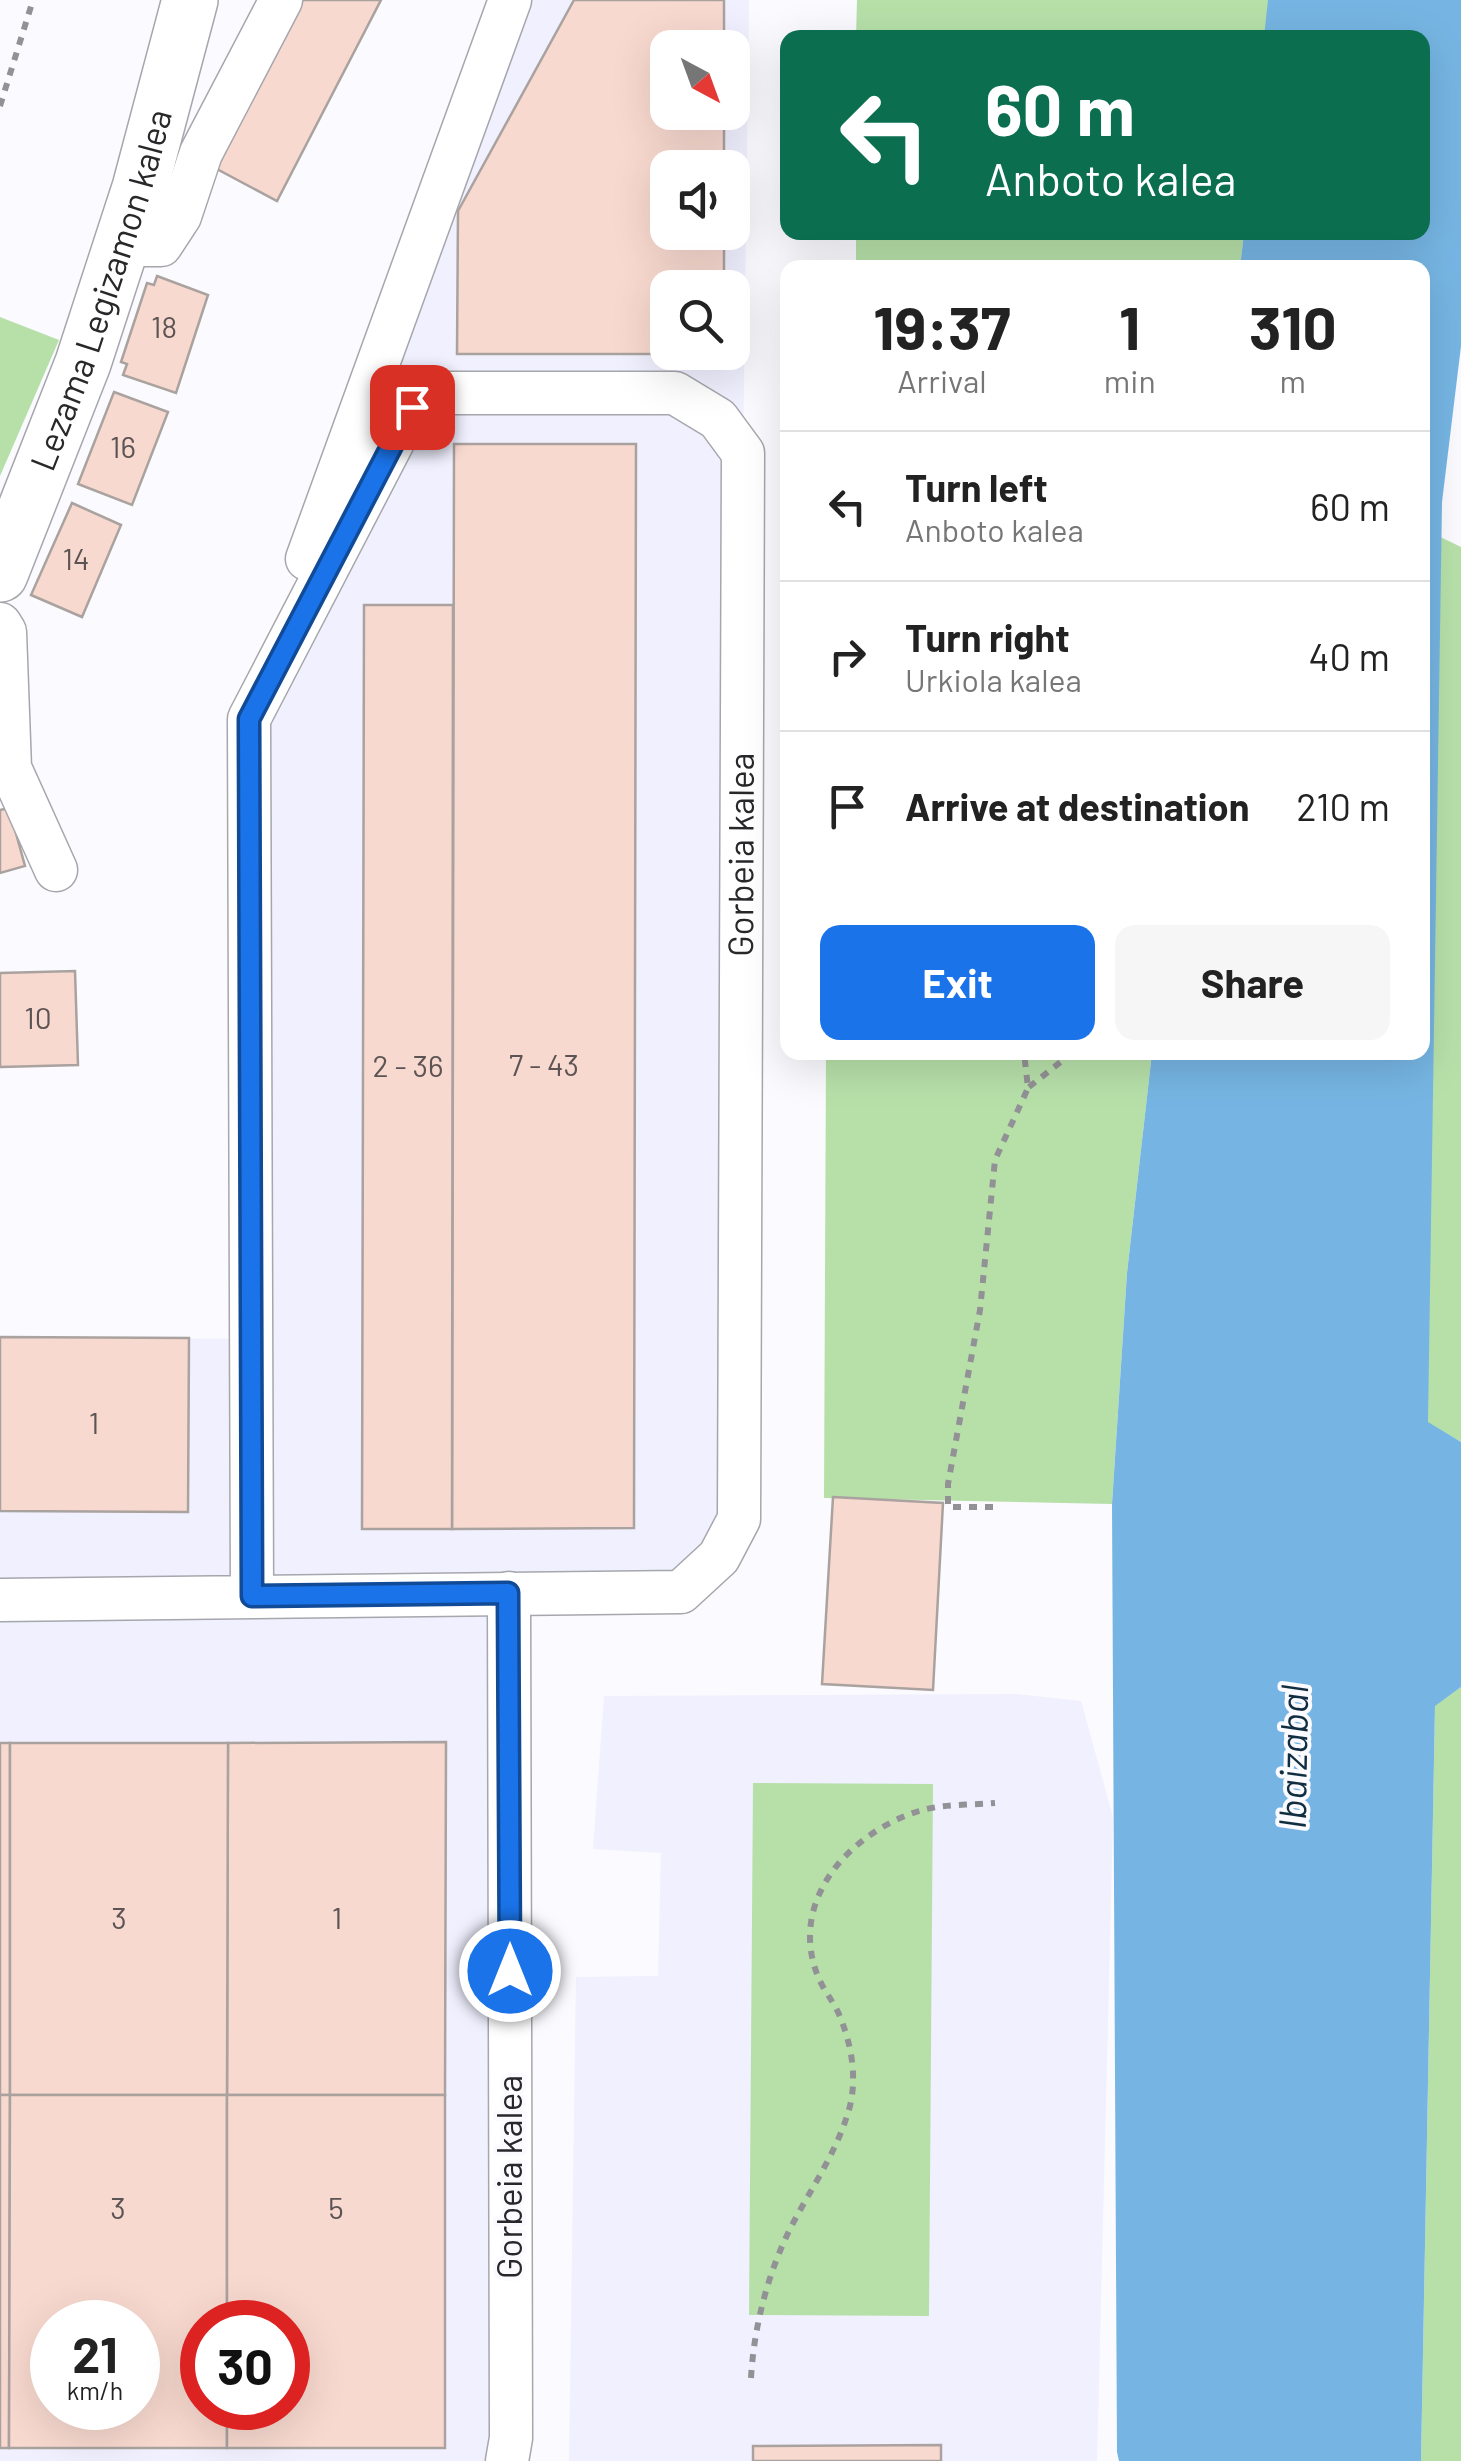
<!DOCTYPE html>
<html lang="en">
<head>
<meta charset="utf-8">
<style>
  :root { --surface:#fff; --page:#f6f6f6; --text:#222; --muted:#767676; --line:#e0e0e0; --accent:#1a73e8 }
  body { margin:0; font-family:Barlow,sans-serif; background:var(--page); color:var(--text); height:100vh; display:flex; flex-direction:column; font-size:38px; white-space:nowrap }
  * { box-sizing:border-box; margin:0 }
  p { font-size:32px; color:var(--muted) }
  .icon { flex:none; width:55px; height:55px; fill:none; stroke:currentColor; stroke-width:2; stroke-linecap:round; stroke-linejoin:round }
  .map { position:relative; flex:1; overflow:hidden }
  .drawer { position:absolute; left:780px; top:260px; width:650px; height:800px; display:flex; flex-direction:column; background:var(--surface); border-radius:20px; box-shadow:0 10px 40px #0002 }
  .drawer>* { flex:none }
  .top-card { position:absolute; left:780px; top:30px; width:650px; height:210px; border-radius:20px; box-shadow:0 10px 40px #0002; background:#0b6e4f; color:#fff; overflow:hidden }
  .needle { width:65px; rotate:139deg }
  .fabs { position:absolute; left:650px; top:30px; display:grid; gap:20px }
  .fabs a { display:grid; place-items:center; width:100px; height:100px; border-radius:20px; background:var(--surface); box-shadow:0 10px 40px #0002; font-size:50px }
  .speed { position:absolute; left:30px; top:2300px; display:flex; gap:20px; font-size:50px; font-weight:700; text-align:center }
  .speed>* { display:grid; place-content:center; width:130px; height:130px; border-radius:50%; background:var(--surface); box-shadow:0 10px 40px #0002; line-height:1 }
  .speed small { font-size:25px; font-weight:400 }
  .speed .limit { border:15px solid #d22; background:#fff; color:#111 }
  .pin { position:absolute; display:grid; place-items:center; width:85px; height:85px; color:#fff; margin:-42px; border-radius:20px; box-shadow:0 5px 15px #0006 }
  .me { position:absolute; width:110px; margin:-55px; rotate:0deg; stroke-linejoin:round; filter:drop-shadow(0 0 8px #0008) }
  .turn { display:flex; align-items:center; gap:35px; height:210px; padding:0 40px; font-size:45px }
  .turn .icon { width:130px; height:130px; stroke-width:2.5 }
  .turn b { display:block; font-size:70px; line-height:85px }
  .eta { display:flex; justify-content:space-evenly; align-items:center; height:170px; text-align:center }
  .eta b { font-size:60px; font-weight:700; line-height:70px }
  .cta { display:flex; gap:20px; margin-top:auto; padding:20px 40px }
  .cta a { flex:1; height:115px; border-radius:20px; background:var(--accent); color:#fff; font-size:40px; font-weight:700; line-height:115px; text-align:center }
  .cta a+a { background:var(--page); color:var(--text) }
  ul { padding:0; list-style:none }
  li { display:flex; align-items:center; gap:30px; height:150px; padding:0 40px; border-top:2px solid var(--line) }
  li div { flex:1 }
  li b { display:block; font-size:38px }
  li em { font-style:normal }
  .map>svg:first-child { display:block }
  .built { fill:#f0f0ff; fill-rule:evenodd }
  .green { fill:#b7e0a9 }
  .water { fill:#76b5e3 }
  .building { fill:#f8d9cf; stroke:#aaa29f; stroke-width:2.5; fill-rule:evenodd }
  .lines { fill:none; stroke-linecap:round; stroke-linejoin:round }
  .minor-casing { stroke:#a6a6ad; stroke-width:45 }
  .tertiary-casing { stroke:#a6a6ad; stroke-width:58 }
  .path { stroke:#929296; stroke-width:6; stroke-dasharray:8 8; stroke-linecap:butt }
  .minor { stroke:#fff; stroke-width:42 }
  .tertiary { stroke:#fff; stroke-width:55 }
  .route-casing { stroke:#114b97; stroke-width:25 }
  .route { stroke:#1a73e8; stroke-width:18 }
  .labels { text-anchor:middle; stroke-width:8; stroke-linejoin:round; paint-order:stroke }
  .number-label { font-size:30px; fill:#5c5454 }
  .street-label { font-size:35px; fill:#28282b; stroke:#fafaff }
  .water-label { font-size:38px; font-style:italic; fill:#112d40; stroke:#fafaff }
</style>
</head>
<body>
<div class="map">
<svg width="1461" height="2461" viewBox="0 0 1461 2461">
  <rect width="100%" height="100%" fill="#fafaff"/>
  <g class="built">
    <path d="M510,0h239l-6,453 -4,1066 -58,73 -172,1 3,868h-512v-1124l251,2 -2,-620zM668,48h64v64h-64zM668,168h64v64h-64zM668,288h64v64h-64zM52,2322h86v86h-86zM202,2322h86v86h-86z"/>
    <polygon points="1015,1694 1081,1701 1113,1817 1097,2461 569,2461 576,1977 658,1976 661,1853 593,1849 604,1696"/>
  </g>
  <g class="green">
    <polygon points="857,0 1272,0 1268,37 856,38"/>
    <polygon points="856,233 1244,233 1240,267 856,268"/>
    <polygon points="0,317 59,340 0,476"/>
    <polygon points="1428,531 1461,547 1461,1442 1428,1423"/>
    <polygon points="826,1053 1152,1053 1127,1273 1112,1504 824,1498"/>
    <polygon points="1461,1687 1461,2461 1421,2461 1435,1705"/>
    <polygon points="753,1783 933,1784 929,2316 749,2315"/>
  </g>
  <polygon class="water" points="1268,0 1461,0 1461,346 1442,502 1428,1422 1461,1442 1461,1687 1435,1706 1421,2461 1119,2461 1117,2452 1112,1504 1127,1273 1152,1053 1422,1052 1422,268 1240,267 1244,233 1422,232 1422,38 1264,37"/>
  <g class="building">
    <polygon points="302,0 381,0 277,201 215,168"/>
    <polygon points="574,0 724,0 724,48 668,48 668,112 724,112 724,168 668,168 668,232 724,232 724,288 668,288 668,352 724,354 457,354 458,211"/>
    <polygon points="157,276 208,295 176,393 123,375 127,364 121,362 147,283 154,285"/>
    <polygon points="114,392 168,412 132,505 78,484"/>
    <polygon points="454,444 636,444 634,1528 452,1529"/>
    <polygon points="72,503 121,525 82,617 31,595"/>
    <polygon points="364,605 453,605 452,1529 362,1529"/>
    <polygon points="9,808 25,866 0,873 0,810"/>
    <polygon points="75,971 78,1065 0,1067 0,973"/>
    <polygon points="0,1337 189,1338 188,1512 0,1511"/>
    <polygon points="833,1497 943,1503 933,1690 822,1684"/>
    <polygon points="446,1742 445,2095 227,2095 228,1743"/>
    <rect x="0" y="1743" width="10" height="352"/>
    <polygon points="10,1743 228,1743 227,2095 10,2095"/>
    <polygon points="0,2095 10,2095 9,2448 0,2448"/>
    <path d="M10,2095h217v227h-25v86h25v40h-218zM52,2322h86v86h-86z"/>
    <polygon points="227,2095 445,2095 445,2448 227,2448 227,2408 288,2408 288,2322 227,2322"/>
    <polygon points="941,2445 941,2461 753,2461 753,2446"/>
  </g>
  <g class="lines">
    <g class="minor-casing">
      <g id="minor">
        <polyline points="122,245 161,245 180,216 201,153 281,0"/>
        <polyline points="307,559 510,0"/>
        <polyline points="0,624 5,632 10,768 56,870"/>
        <path id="s1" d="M0,1600l681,-8 38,-35 20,-38 4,-1066 -25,-34 -43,-26h-237l-27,14 -162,312 3,876"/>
        <polyline points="507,2461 511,2438 509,1593"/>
      </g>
    </g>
    <g class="tertiary-casing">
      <g id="tertiary">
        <path id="s2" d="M0,574l83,-211 57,-175 50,-188"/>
      </g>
    </g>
    <g class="path">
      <polyline points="0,106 33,0"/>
      <polyline points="1029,1087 1073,1052"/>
      <polyline points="993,1507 948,1507 948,1484 980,1310 995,1160 1028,1088 1024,1052"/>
      <path d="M751,2378c3,-52 17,-106 41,-153 19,-36 43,-71 55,-109 12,-34 5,-72 -9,-104 -6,-12 -14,-22 -19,-33 -33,-77 30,-146 100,-168 23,-7 51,-6 76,-8"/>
    </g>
    <use href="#minor" class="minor"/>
    <use href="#tertiary" class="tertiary"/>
  </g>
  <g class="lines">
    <g class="route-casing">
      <polyline id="route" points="412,407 249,719 252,1596 508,1593 510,1971"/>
    </g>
    <use href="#route" class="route"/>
  </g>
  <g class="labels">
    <g class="number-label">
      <text x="164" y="338">18</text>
      <text x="123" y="458">16</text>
      <text x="76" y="570">14</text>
      <text x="38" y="1029">10</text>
      <text x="544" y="1076">7 - 43</text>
      <text x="408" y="1077">2 - 36</text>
      <text x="94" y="1434">1</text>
      <text x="119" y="1929">3</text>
      <text x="337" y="1929">1</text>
      <text x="118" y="2219">3</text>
      <text x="336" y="2219">5</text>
    </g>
    <g class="street-label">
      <text dy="12" stroke="none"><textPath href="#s2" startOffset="302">Lezama Legizamon kalea</textPath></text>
      <text dy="12" stroke="none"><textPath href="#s1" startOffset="1440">Gorbeia kalea</textPath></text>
      <text transform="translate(510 2177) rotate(-90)" y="12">Gorbeia kalea</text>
    </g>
    <g class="water-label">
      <text transform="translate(1294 1757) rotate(-89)" y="13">Ibaizabal</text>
    </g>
  </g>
</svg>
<div class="fabs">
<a><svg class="needle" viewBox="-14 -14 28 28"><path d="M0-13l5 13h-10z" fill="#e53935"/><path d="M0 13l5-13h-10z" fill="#767676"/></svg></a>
<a><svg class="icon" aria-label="sound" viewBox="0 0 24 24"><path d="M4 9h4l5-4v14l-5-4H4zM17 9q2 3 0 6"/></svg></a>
<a><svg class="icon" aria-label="search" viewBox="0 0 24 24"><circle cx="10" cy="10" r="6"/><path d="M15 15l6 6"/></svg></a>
</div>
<div class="speed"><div>21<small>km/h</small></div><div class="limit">30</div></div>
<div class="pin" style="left:412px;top:407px;background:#d93025"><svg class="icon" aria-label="arrive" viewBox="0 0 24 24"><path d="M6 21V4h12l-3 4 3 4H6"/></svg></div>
<svg class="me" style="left:510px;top:1971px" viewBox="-20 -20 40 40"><circle r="17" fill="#1a73e8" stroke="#fff" stroke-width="3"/><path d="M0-11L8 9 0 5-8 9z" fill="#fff"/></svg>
<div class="top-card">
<div class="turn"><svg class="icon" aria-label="left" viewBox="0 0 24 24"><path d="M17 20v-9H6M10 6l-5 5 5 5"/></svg><div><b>60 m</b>Anboto kalea</div></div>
</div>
<section class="drawer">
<div class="eta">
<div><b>19:37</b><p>Arrival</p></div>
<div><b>1</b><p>min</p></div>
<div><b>310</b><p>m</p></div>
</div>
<ul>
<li><svg class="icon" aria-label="left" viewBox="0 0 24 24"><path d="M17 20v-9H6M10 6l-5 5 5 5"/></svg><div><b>Turn left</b><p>Anboto kalea</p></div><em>60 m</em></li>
<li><svg class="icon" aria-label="right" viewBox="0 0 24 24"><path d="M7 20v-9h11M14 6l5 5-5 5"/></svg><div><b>Turn right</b><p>Urkiola kalea</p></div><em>40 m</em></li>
<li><svg class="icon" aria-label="arrive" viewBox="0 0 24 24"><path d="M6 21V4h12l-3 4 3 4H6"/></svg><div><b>Arrive at destination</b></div><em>210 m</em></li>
</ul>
<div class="cta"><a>Exit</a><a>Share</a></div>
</section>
</div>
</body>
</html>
